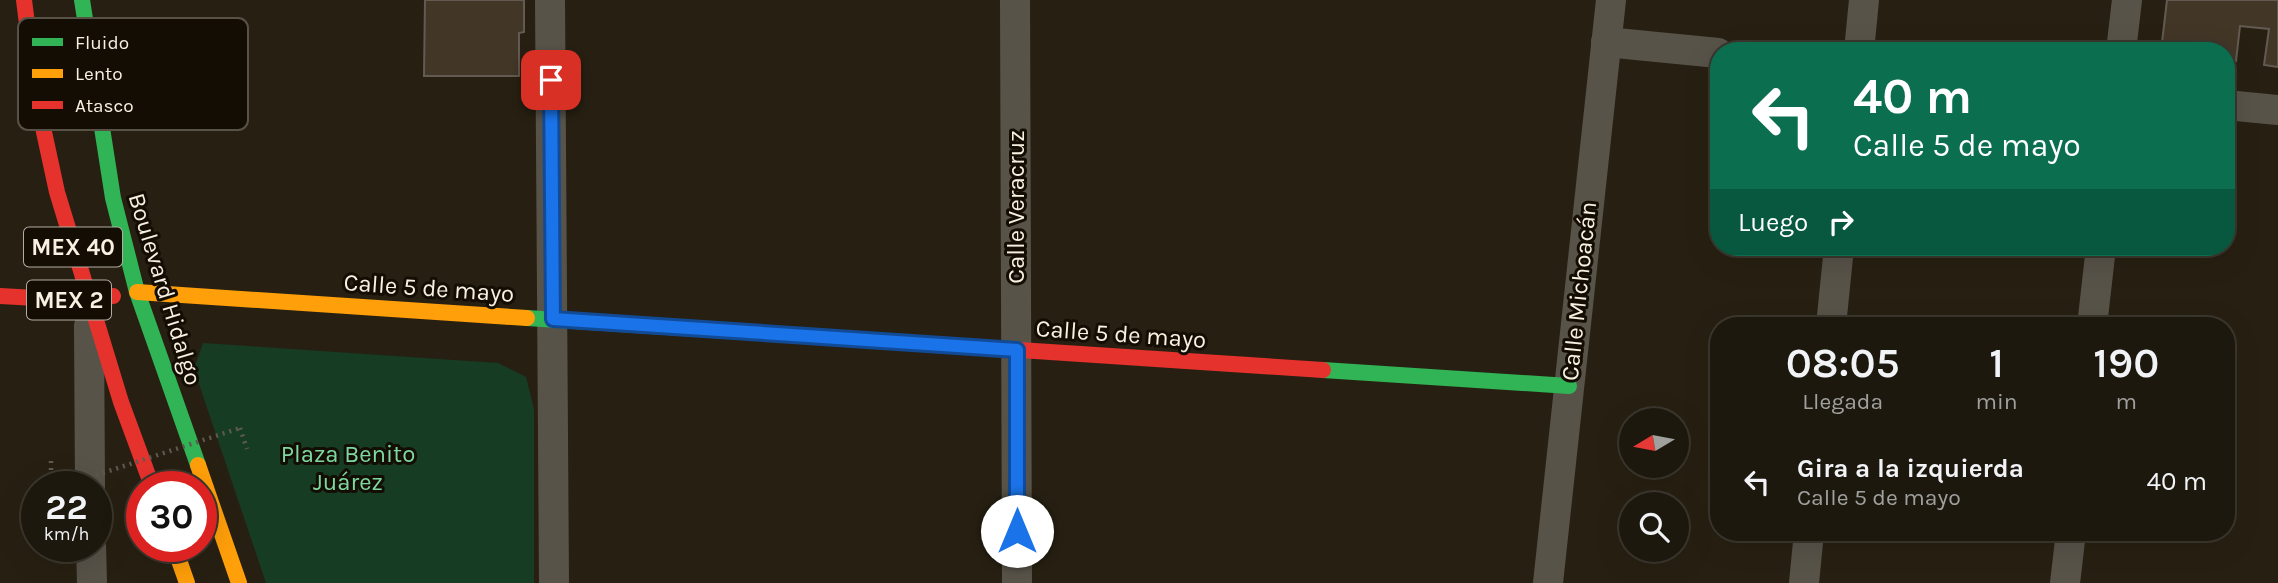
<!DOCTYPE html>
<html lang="es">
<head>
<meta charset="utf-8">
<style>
  :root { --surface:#1d180e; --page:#2a251c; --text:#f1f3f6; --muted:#a0a09e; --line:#3b372e }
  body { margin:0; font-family:Karla,sans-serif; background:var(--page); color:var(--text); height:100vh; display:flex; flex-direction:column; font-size:26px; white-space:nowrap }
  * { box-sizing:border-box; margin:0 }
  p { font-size:23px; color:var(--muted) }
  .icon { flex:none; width:38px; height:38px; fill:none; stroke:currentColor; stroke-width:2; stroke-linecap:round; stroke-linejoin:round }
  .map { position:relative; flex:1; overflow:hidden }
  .drawer { position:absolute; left:1710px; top:317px; width:525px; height:224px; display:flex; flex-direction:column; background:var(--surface); border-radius:28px; box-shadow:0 7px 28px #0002,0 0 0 2px var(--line) }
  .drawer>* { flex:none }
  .guide { position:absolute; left:1710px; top:42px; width:525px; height:214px; border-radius:28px; box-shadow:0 7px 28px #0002,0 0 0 2px var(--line); background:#0b6e4f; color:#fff; overflow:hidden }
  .needle { width:46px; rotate:260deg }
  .fabs { position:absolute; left:1619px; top:408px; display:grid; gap:14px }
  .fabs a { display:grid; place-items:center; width:70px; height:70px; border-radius:50%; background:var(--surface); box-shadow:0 7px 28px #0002,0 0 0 2px var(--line); font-size:35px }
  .speed { position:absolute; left:21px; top:471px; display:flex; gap:14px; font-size:35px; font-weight:700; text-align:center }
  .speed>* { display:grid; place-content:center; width:91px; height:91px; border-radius:50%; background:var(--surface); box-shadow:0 7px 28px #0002,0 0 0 2px var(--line); line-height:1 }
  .speed small { font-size:18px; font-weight:400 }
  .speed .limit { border:10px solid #d22; background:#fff; color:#111 }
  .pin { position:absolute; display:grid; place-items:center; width:60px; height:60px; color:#fff; margin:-30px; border-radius:14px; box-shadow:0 4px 10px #0006 }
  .me { position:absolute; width:77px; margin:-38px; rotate:0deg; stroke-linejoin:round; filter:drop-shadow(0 0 5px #0008) }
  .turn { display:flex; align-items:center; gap:24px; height:147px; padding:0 28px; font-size:32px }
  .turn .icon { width:91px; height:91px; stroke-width:2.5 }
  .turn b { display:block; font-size:49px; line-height:60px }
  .then { display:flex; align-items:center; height:66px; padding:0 28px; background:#0003; gap:14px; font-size:26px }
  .eta { display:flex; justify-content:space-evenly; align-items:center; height:119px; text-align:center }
  .eta b { font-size:42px; font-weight:600; line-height:49px }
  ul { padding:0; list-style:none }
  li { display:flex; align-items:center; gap:21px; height:91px; padding:0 28px }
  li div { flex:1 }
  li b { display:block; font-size:26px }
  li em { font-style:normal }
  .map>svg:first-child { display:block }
  .park { fill:#163c24 }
  .building { fill:#423627; stroke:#635b51; stroke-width:2 }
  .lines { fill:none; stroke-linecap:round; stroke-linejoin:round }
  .path { stroke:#5e5a50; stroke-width:4.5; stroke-dasharray:2 5; stroke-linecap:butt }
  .street { stroke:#585349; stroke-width:30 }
  .fast { stroke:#30b455; stroke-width:16 }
  .slow { stroke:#ff9f0a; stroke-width:16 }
  .jam { stroke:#e5322d; stroke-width:16 }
  .path-bridge { stroke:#5e5a50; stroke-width:4.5; stroke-dasharray:2 5; stroke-linecap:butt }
  .route-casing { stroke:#114b97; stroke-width:18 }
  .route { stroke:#1a73e8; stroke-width:12 }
  .labels { text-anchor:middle; stroke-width:6; stroke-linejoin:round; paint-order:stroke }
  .shield { fill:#130d04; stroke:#b3ac9f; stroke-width:2 }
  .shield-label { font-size:23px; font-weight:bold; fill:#f8f0e1 }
  .street-label { font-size:24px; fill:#f8f0e1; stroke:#130d04 }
  .park-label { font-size:24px; fill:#7dd8a0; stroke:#130d04 }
  .key { fill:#130d04; stroke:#585146; stroke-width:2 }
  .key-label { font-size:19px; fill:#f8f0e1 }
</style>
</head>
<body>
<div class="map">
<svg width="2278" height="583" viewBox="0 0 2278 583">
  <rect width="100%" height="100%" fill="#272012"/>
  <polygon class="park" points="203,343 498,363 526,377 534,409 534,583 266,583 194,369"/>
  <g class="building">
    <polygon points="425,0 524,0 524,32 519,33 519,76 424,76"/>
    <polygon points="2167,0 2278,0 2278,67 2264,65 2269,29 2240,26 2236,61 2226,59 2226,51 2161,51"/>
  </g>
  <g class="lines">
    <g class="path">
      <polyline points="240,428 247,449"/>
      <polyline points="51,461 51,486"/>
    </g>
    <g class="street">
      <polyline points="550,0 554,583"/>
      <polyline points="1015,0 1017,583"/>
      <polyline points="1606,42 1718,53"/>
      <polyline points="1859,51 1864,0"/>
      <polyline points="2121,51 2127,0"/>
      <polyline points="2226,105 2278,110"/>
      <polyline points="89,326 90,486"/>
      <polyline points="1831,326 1839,247"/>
      <polyline points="2092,326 2101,247"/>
      <polyline points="91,546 92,583"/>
      <polyline points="1548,583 1611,0"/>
      <polyline points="1804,583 1809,532"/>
      <polyline points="2065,583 2071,532"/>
    </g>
    <g class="fast">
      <polyline points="82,0 113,198 137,292 198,465"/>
      <polyline points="527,318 900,342"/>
      <polyline points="1323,370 1569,386"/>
    </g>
    <g class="slow">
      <polyline points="137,292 527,318"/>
      <polyline points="198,465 239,583"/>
      <polyline points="174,546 187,583"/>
    </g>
    <g class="jam">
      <polyline points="24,0 36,95 57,192 121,402 152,486"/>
      <polyline points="0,296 89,301 113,296"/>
      <polyline points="900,342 1323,370"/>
    </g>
    <polyline class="path-bridge" points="63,486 240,428"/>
  </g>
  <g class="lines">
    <g class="route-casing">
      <polyline id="route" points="551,80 553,319 1017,350 1017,531"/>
    </g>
    <use href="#route" class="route"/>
  </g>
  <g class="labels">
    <g class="shield">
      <rect x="24" y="227.5" width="98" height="39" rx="5"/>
      <rect x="27" y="280.5" width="84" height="39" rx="5"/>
    </g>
    <g class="shield-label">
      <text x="73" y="255">MEX 40</text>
      <text x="69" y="308">MEX 2</text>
    </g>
    <g class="street-label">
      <text transform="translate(1016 207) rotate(-90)" y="8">Calle Veracruz</text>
      <text transform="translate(429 288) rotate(4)" y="8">Calle 5 de mayo</text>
      <text transform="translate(165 289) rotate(73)" y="8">Boulevard Hidalgo</text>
      <text transform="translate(1579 291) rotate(-84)" y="8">Calle Michoacán</text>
      <text transform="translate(1121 334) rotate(4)" y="8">Calle 5 de mayo</text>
    </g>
    <g class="park-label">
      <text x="348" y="462">Plaza Benito<tspan x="348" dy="28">Juárez</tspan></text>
    </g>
  </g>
  <rect x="18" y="18" width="230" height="112" rx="10" class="key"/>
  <rect x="32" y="38" width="31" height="8" fill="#30b455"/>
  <rect x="32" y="69" width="31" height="9" fill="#ff9f0a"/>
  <rect x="32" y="101" width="31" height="8" fill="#e5322d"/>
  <g class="key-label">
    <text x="75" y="49">Fluido</text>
    <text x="75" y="80">Lento</text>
    <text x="75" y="112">Atasco</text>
  </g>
</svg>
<div class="fabs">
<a><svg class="needle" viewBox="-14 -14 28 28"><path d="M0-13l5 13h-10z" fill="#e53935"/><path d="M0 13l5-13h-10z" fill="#a0a09e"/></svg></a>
<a><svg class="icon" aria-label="search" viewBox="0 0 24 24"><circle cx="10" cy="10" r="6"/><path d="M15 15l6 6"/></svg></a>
</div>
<div class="speed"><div>22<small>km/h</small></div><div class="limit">30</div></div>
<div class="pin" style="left:551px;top:80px;background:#d93025"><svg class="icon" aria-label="arrive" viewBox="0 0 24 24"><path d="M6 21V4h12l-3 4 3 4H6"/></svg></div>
<svg class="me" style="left:1017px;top:531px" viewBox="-20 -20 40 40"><circle r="19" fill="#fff"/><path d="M0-13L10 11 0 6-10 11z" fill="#1a73e8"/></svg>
<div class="guide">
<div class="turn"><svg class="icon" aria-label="left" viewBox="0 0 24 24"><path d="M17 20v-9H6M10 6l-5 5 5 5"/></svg><div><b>40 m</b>Calle 5 de mayo</div></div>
<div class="then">Luego<svg class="icon" aria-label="right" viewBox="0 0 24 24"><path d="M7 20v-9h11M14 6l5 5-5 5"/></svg></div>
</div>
<section class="drawer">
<div class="eta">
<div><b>08:05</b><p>Llegada</p></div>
<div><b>1</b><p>min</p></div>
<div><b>190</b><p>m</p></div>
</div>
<ul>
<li><svg class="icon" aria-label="left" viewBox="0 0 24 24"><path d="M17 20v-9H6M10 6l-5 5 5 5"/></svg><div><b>Gira a la izquierda</b><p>Calle 5 de mayo</p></div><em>40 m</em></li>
</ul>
</section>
</div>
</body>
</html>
